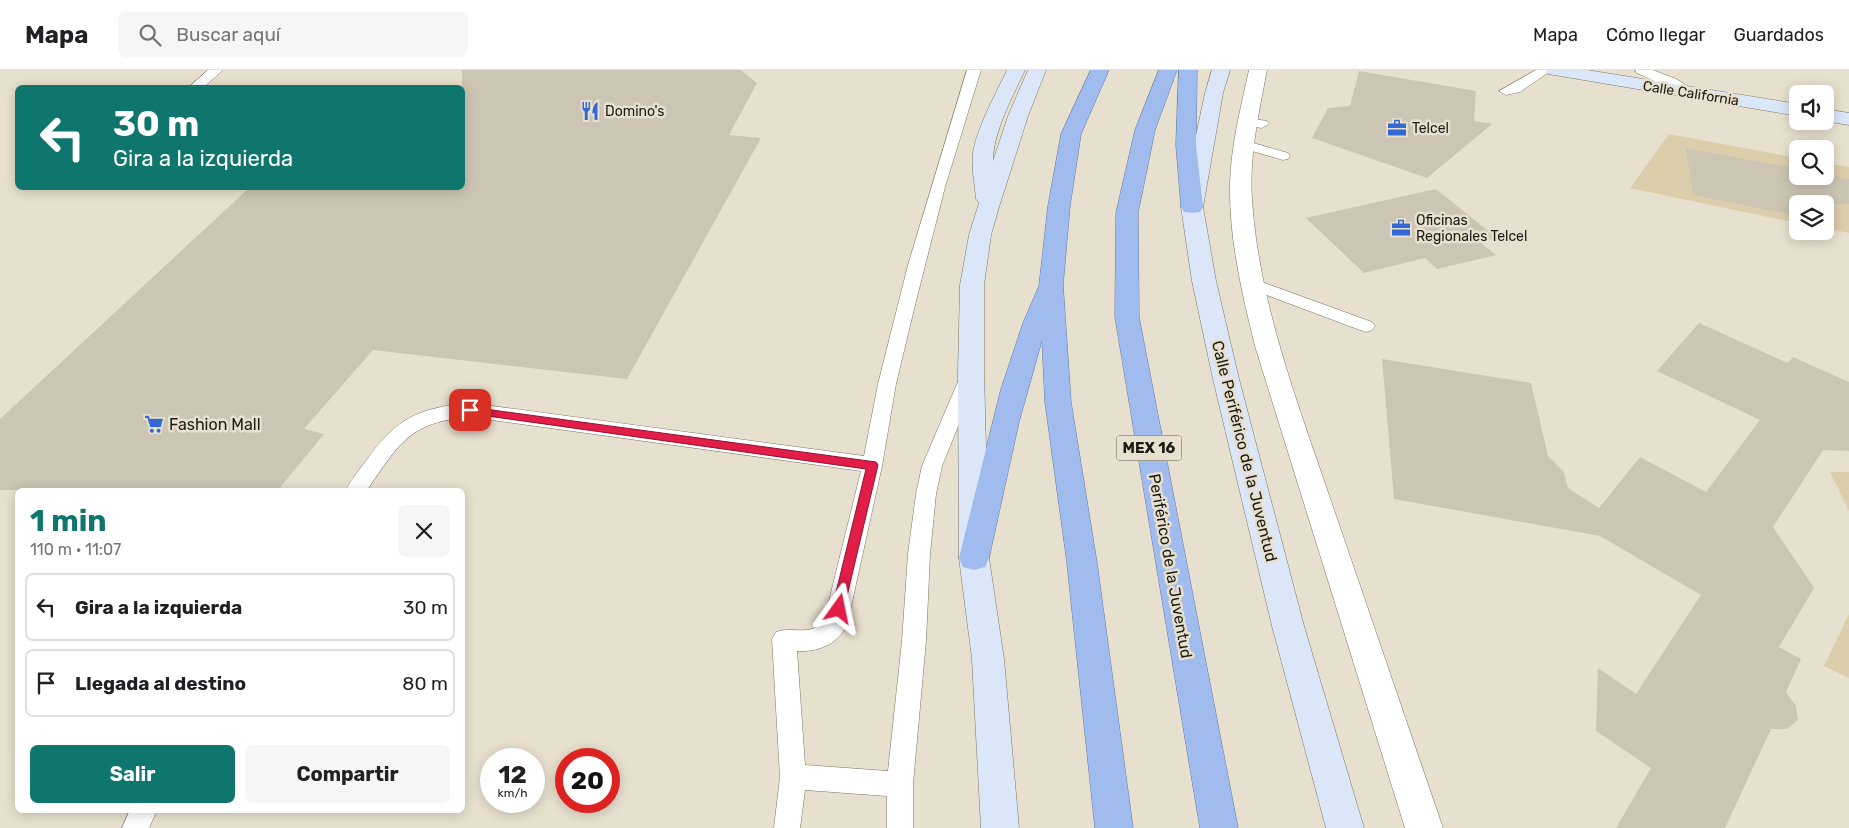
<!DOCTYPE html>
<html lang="es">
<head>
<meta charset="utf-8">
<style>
  :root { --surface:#fff; --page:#f6f6f6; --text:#202124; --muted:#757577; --line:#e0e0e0; --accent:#0f766e }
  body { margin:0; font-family:Rubik,sans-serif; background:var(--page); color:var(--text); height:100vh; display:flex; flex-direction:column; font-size:19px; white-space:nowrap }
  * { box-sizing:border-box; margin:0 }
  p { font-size:16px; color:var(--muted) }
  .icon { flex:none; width:28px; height:28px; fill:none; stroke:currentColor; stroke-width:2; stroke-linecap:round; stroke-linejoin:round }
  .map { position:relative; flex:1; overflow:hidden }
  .drawer { position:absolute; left:15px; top:418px; width:450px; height:325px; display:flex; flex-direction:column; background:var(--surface); border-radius:8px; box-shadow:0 2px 12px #0003 }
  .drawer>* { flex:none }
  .banner { position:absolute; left:15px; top:15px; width:450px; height:105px; border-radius:8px; box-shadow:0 2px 12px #0003; background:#0f766e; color:#fff; overflow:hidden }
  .tools { position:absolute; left:1789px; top:15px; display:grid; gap:10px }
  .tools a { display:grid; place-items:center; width:45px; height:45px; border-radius:8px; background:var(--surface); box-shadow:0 2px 12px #0003; font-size:25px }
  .speed { position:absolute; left:480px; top:678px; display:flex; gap:10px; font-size:25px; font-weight:700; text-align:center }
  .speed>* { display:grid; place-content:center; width:65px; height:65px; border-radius:50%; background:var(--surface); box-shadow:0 2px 12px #0003; line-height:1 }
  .speed small { font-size:12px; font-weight:400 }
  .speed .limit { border:8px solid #d22; background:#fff; color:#111 }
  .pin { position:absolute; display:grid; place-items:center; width:42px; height:42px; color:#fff; margin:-21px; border-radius:10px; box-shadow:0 2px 8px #0006 }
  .me { position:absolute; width:55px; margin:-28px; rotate:12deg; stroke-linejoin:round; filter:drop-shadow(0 0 4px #0008) }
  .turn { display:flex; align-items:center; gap:18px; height:105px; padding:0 15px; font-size:22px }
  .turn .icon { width:65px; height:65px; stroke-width:2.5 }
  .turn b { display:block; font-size:35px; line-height:42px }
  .round { display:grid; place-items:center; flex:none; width:52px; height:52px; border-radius:8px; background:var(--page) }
  .headline { display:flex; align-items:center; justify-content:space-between; height:85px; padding:0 15px }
  h1 { font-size:30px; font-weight:700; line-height:38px; color:var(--accent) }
  .action { display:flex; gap:10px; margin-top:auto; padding:10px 15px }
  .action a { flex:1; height:58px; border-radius:8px; background:var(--accent); color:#fff; font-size:20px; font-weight:700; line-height:58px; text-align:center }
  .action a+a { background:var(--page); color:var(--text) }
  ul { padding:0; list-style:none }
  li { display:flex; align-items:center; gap:15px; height:68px; margin:0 10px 8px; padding:0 5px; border:2px solid var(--line); border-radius:8px }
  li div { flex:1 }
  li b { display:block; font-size:19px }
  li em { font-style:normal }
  header { display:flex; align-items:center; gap:30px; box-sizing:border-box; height:70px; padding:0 25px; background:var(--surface); border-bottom:1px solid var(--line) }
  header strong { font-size:24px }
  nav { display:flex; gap:28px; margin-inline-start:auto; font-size:18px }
  .search { width:350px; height:45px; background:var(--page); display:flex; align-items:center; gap:12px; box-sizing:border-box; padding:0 18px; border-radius:8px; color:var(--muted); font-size:19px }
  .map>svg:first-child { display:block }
  .green { fill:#dccdab }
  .building { fill:#cdc5b3 }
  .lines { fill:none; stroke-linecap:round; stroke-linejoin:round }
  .service-casing { stroke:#7c7565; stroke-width:1 }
  .tertiary-casing { stroke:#7c7565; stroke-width:1 }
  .secondary-casing { stroke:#7c7565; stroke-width:1 }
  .trunk-casing { stroke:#63789f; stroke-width:1 }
  .service { fill:#fff; fill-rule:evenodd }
  .tertiary { fill:#fff; fill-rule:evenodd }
  .secondary { fill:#dce6f9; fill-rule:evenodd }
  .trunk { fill:#a0bbee; fill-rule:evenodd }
  .route { fill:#e11d48; stroke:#92132f }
  .labels { text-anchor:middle; stroke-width:5; stroke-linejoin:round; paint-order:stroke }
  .far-street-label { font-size:14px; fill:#1d1a14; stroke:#e8e0ce }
  .far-poi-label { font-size:14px; fill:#1d1a14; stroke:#e8e0ce; text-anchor:start }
  .shield { fill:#e8e0ce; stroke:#5a554c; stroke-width:1 }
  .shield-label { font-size:15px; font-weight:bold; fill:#1d1a14 }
  .poi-label { font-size:16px; fill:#1d1a14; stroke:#e8e0ce; text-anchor:start }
  .street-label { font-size:16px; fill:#1d1a14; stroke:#e8e0ce }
</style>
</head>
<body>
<header>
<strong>Mapa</strong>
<div class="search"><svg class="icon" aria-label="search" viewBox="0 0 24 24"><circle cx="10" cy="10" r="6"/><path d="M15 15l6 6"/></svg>Buscar aquí</div>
<nav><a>Mapa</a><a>Cómo llegar</a><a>Guardados</a></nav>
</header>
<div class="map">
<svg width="1849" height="758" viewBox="0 0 1849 758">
  <rect width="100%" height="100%" fill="#e8e0ce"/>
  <g class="green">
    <polygon points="1669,64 1797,88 1798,106 1825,106 1825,93 1849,97 1849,163 1825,158 1825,134 1798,134 1797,153 1630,118"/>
    <polygon points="1830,402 1849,402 1849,441"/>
    <polygon points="1849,544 1849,608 1824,596"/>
  </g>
  <g class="building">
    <polygon points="462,0 741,0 757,13 729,65 761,68 627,309 373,280 304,359 324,364 278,420 0,420 0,349 249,118 462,118"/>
    <polygon points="1359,1 1476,21 1474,51 1492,54 1427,108 1312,68 1328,38 1350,36"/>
    <polygon points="1686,78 1798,99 1798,106 1825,106 1825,104 1849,109 1849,134 1798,134 1798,146 1693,125"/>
    <polygon points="1436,119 1497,168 1480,172 1496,185 1437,199 1425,188 1364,203 1306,148"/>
    <polygon points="1699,253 1788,293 1793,287 1849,312 1849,381 1823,380 1773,457 1814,518 1779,577 1801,589 1786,622 1796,636 1798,650 1787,659 1771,659 1725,758 1616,758 1651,698 1596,661 1598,598 1636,624 1701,525 1600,466 1394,429 1382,289 1531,313 1548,386 1563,401 1568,418 1599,438 1640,387 1706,422 1760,350 1657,301"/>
  </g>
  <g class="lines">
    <g class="service-casing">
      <g id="service">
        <polygon points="208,0 223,0 203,18 188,18"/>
        <path d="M967,0h14l-36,117 -30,118 -19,79 -14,82 -35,159c-10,20 -29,27 -50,26l8,114 83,6 14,-130 6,-87 8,-60 6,-28 38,-89 2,-5 7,-1 7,1 2,5 -36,89 -6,28 -6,60 -4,87 -13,143v44h-26v-32l-82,-6 -5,38h-26l6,-51 -8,-138 4,-7c17,-6 34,5 48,-11l37,-150 -391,-54c-61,5 -70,26 -103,73h-21c5,-10 13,-20 20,-29 30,-43 52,-53 104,-58l394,53 14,-72 30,-119z"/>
        <polygon points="1536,0 1552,0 1520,22 1506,25 1499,21"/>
        <polygon points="1635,0 1653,0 1676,9 1699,23 1692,27 1687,26 1637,3"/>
        <polygon points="1247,48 1267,51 1269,54 1262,58 1242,55 1240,52"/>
        <polygon points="1243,70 1288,83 1290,86 1288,89 1283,90 1238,77 1236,74 1238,71"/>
        <polygon points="1251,208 1372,252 1375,256 1372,260 1366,262 1360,260 1245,217 1243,213 1245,209"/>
        <polygon points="130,740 157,740 149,758 122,758"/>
      </g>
    </g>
    <g class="tertiary-casing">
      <path id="tertiary" d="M1249,0h18c-8,42 -18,86 -15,130 7,103 45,201 78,298 38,110 75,220 113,330h-38l-150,-482c-13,-53 -26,-107 -25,-162 1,-39 11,-77 19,-114z"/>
    </g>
    <g class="secondary-casing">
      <g id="secondary">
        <path d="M1007,0h18c-12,26 -32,62 -32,91l15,-45 20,-46h18l-18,46 -29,91 -8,28 -7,50v88l5,185 15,101 15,169h-38l-9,-169 -13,-101 -1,-185 2,-88 9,-50 10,-32 -3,-4c-1,-15 -5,-31 -3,-46 3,-23 24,-62 34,-83z"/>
        <polygon points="1212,0 1230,0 1223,23 1203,137 1216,211 1239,309 1304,556 1364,758 1326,758 1272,556 1213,309 1192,211 1181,137 1205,23"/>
        <polygon points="1545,0 1587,0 1798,34 1798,46 1554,5 1548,4"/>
        <polygon points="1825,39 1849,43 1849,55 1825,51"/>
      </g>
    </g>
    <g class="trunk-casing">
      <g id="trunk">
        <polygon points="1091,0 1109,0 1081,64 1070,136 1063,215 1071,332 1097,493 1133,758 1095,758 1067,493 1045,332 1042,270 1019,352 989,488 985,497 974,500 963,497 959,488 1001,319 1023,253 1039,216 1048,136 1061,64"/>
        <polygon points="1159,0 1177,0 1155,60 1138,143 1139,247 1238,758 1200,758 1115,247 1116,143 1135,60"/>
        <polygon points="1179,0 1197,0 1196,75 1203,137 1200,142 1192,143 1184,142 1181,137 1176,75"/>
      </g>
    </g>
    <use href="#service" class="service"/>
    <use href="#tertiary" class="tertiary"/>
    <use href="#secondary" class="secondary"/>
    <use href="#trunk" class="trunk"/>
  </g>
  <polygon class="route" points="470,337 876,392 878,395 843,543 839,544 834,543 832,539 866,399 466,343 465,340 466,338"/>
  <defs>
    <g id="restaurant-bare" transform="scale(1.5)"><path d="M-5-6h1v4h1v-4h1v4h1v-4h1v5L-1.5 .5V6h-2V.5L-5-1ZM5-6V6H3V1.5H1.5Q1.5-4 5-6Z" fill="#3468d7" stroke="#e8e0ce" stroke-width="2.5" paint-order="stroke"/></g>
    <g id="office-bare" transform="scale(1.5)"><path d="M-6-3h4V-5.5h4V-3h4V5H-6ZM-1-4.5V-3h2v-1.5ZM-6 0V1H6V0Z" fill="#3468d7" stroke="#e8e0ce" stroke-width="2.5" paint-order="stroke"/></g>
    <g id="supermarket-bare" transform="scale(1.5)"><path d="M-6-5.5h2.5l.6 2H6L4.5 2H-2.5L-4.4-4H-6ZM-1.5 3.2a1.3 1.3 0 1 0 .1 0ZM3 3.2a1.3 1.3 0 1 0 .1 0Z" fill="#3468d7" stroke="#e8e0ce" stroke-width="2.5" paint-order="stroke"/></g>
  </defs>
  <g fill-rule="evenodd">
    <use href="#restaurant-bare" x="590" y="41"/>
    <use href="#office-bare" x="1397" y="58"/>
    <use href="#office-bare" x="1401" y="158"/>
    <use href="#supermarket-bare" x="154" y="354"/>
  </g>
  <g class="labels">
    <g class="far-street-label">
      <text transform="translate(1691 23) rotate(9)" y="5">Calle California</text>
    </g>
    <g class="far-poi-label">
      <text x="605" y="46">Domino's</text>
      <text x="1412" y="63">Telcel</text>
      <text x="1416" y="155">Oficinas<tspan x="1416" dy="16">Regionales Telcel</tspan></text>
    </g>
    <rect class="shield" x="1116.5" y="365.5" width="65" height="25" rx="4"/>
    <g class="shield-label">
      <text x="1149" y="383">MEX 16</text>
    </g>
    <g class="poi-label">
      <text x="169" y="360">Fashion Mall</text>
    </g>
    <g class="street-label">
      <text transform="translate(1245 381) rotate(76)" y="6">Calle Periférico de la Juventud</text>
      <text transform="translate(1171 496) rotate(80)" y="6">Periférico de la Juventud</text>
    </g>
  </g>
</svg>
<div class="tools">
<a><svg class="icon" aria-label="sound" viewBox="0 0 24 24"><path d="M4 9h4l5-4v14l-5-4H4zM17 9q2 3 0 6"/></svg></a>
<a><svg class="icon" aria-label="search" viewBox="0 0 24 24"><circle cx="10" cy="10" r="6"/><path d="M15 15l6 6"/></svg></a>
<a><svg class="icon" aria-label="layers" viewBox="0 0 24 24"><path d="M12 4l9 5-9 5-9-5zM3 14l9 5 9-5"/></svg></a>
</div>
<div class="speed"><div>12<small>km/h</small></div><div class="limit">20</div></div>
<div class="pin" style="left:470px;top:340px;background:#d93025"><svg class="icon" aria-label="arrive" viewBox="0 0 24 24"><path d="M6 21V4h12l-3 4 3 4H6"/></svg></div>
<svg class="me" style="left:839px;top:539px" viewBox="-20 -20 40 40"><path d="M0-17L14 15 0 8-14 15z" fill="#e11d48" stroke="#fff" stroke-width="4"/></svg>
<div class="banner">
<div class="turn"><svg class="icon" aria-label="left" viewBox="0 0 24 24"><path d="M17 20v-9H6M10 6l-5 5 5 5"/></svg><div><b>30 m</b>Gira a la izquierda</div></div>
</div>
<section class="drawer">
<div class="headline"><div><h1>1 min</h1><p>110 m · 11:07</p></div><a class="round"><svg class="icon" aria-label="close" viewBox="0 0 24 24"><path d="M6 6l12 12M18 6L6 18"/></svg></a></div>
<ul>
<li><svg class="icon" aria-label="left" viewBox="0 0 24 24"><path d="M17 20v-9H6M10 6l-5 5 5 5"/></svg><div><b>Gira a la izquierda</b></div><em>30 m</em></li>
<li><svg class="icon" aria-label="arrive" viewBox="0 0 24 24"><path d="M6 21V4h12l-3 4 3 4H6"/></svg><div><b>Llegada al destino</b></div><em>80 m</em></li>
</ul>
<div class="action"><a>Salir</a><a>Compartir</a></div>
</section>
</div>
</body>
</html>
